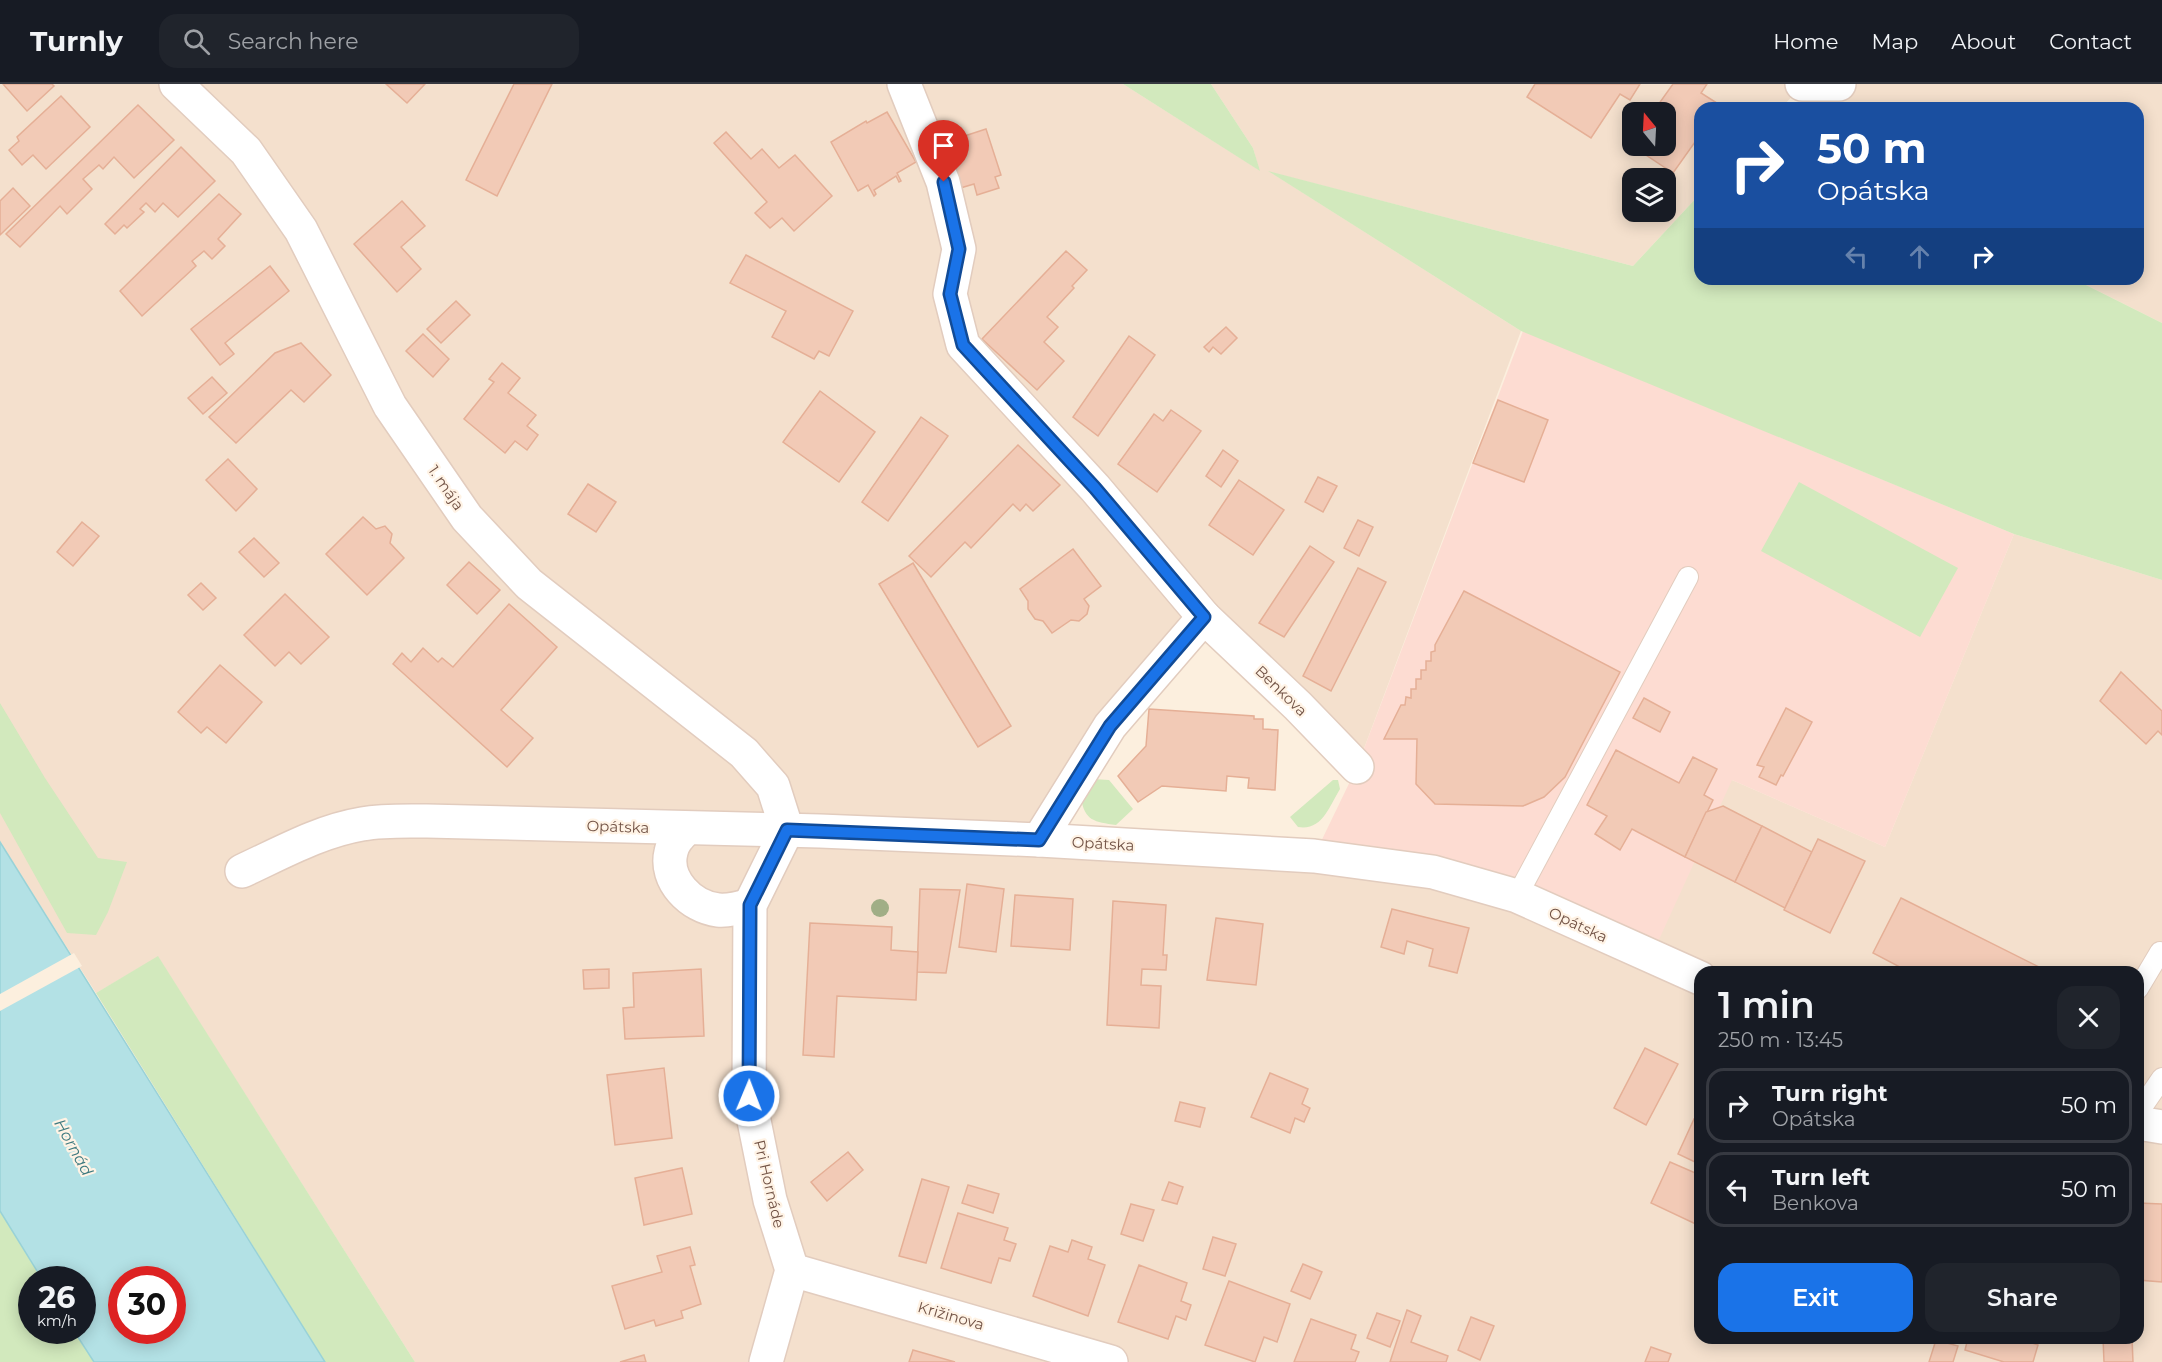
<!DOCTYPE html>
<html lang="en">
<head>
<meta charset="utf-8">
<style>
  :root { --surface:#171b24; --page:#20242c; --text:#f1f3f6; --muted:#9ea1a6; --line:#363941; --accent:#1a73e8 }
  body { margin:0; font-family:Montserrat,sans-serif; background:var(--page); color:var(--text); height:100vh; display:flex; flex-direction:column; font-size:22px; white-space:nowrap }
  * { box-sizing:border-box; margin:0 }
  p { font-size:20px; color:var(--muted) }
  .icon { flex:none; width:33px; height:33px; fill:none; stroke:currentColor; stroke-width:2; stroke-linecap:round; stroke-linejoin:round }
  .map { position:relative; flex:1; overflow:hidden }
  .drawer { position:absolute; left:1694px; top:882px; width:450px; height:378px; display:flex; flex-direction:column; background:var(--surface); border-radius:18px; box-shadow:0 3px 15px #0003 }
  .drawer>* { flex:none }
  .top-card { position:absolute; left:1694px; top:18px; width:450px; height:183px; border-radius:18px; box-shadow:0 3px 15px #0003; background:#1a4fa0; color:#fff; overflow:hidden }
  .needle { width:39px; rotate:342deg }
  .fabs { position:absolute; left:1622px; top:18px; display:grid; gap:12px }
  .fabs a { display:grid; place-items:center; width:54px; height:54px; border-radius:12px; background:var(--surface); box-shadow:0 3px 15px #0003; font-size:30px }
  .speed { position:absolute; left:18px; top:1182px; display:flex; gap:12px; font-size:30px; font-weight:700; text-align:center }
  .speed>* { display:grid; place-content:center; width:78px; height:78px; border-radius:50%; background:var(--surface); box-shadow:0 3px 15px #0003; line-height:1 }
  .speed small { font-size:15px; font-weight:400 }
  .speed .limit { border:9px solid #d22; background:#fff; color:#111 }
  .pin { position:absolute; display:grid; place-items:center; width:51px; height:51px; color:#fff; margin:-62px -26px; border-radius:50% 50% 50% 0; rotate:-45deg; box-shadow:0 0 6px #0007 }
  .pin .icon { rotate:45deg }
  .me { position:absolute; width:66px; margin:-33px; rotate:1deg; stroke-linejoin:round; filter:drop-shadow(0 0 4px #0008) }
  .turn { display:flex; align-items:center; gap:21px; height:126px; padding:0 24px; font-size:27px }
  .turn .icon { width:78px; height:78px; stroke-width:2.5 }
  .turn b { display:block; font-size:42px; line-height:51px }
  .lanes { display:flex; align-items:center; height:57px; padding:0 24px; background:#0003; justify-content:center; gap:30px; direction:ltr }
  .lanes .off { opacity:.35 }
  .round { display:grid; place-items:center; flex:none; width:63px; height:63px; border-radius:18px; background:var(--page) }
  .overview { display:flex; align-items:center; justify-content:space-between; height:102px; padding:0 24px }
  h1 { font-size:36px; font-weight:600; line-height:45px }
  .cta { display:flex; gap:12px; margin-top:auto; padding:12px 24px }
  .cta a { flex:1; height:69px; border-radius:18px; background:var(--accent); color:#fff; font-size:24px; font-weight:600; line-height:69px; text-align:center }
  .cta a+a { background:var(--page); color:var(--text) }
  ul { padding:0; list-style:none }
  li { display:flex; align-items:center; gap:18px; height:75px; margin:0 12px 9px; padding:0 12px; border:3px solid var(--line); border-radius:18px }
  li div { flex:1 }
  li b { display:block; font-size:22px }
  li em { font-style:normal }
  header { display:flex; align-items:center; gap:36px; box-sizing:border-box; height:84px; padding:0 30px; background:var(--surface); border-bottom:2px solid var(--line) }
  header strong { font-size:28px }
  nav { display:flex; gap:33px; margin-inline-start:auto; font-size:21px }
  .search { width:420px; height:54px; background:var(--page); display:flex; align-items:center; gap:15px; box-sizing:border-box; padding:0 21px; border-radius:18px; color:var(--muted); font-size:22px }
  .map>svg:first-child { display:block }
  .residential { fill:#f4e0cd; fill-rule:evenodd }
  .commercial { fill:#fddcd2 }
  .green { fill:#d2e9bd }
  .water { fill:#b3e1e5; stroke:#99d2d7; stroke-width:1.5; fill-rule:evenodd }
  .pier { fill:#fcefde }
  .building { fill:#f2cab6; stroke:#e5af96; stroke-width:1.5 }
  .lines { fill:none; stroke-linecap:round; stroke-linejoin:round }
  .service-casing { stroke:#e2ccbe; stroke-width:22 }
  .minor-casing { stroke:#e2ccbe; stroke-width:36 }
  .service { stroke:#fff; stroke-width:20 }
  .minor { stroke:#fff; stroke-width:33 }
  .tree { fill:#a0ae86 }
  .route-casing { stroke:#114b97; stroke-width:15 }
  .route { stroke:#1a73e8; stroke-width:10 }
  .labels { text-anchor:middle; stroke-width:4.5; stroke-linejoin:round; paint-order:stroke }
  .street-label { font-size:15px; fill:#725346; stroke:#fff3e5 }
  .water-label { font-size:16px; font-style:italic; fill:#3d797f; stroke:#fff3e5 }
</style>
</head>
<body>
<header>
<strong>Turnly</strong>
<div class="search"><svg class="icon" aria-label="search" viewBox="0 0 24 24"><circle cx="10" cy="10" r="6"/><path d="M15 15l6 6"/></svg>Search here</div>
<nav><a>Home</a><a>Map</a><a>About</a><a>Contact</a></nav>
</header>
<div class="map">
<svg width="2162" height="1278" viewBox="0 0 2162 1278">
  <rect width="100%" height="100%" fill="#fcefde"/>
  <path class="residential" d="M0,0h1123l136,86 -6,-22 -42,-64h951v239l-88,-44h64v-171h-325l-10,-23 -22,23h-81l-1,87 -66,71 -363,-94 251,159 -164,436 -153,-150 -165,223 275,16 418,-76 153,67 129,-313 148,46v782h-1747l-257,-405 -62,36 -96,-151zM1632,28h33v34h-33zM1632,94h33v34h-33zM1700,888h438v366h-438z"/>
  <polygon class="commercial" points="1523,247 2014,450 1885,763 1732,696 1651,873 1593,848 1314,772 1357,683"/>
  <g class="green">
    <polygon points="1123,0 1211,0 1253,64 1260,87"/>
    <polygon points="1268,87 1633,182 1699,111 1700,195 2074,195 2162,239 2162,496 2014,450 1521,247"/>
    <polygon points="1799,398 1958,484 1920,553 1761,467"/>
    <polygon points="0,619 45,694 98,774 127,778 108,828 96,851 67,849 0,729"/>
    <path d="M1093,695l16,1 24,29 -17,16c-21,-3 -32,-4 -35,-28z"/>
    <path d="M1333,696h5l2,9c-11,18 -18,42 -42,38l-8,-10z"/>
    <polygon points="158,872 415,1278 325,1278 96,909"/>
    <polygon points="0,1127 42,1195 32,1196 32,1246 74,1247 94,1278 0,1278"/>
  </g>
  <path class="water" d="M0,758l325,520h-231l-20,-31 8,-1v-50l-40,-1 -42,-68zM122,1196h50v50h-50z"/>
  <polygon class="pier" points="74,869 82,882 0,927 0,910"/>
  <g class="building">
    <polygon points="3,0 52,0 54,2 27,27"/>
    <polygon points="386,0 425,0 407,19"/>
    <polygon points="514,0 552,0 497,112 466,96"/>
    <polygon points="1535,0 1640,0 1630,16 1620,10 1591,54 1527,13"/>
    <polygon points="1673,0 1707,0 1701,9 1720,21 1718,24 1700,24 1700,51 1673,89 1631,61 1665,62 1665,28 1653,28"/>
    <polygon points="61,12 90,43 46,85 33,71 22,81 9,66 19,57 17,53"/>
    <polygon points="138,21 174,56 134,94 114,73 103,85 99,81 83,95 92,105 67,130 60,122 20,163 6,150"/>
    <polygon points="887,28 916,78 897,89 901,97 899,98 896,92 874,106 876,110 874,112 868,101 858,107 831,58 866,37 867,39"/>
    <polygon points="986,45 1001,91 995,93 999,104 977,111 974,100 957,105 943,59"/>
    <polygon points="726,48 751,75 762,65 779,84 795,71 832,112 794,147 782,134 770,144 755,129 767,118 714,59"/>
    <polygon points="181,63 215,97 178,133 163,119 155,128 146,119 140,125 144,128 127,144 124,141 115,150 105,140"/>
    <polygon points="13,104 30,122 0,151 0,117"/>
    <polygon points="219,110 241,130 218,155 225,162 212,175 204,167 192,177 196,182 142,232 120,207"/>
    <polygon points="402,117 425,142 401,163 421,185 397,208 354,160"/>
    <polygon points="1066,167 1087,186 1072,202 1074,204 1047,233 1058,243 1044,258 1064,277 1037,306 982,255"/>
    <polygon points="746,171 853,227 829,272 819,267 814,275 772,253 786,227 730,199"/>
    <polygon points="270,182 289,207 225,259 234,270 220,281 191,245"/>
    <polygon points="456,217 470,231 441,259 427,245"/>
    <polygon points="1226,243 1237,254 1221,270 1213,263 1209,268 1204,263"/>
    <polygon points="423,250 449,275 433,293 406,267"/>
    <polygon points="1129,252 1155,271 1098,352 1073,333"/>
    <polygon points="301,259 331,291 304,318 291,306 236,359 209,333 275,269"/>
    <polygon points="502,279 520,294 508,309 536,331 527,342 538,351 527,366 515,357 505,369 464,335 494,298 489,295"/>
    <polygon points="212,293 227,309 203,330 188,314"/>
    <polygon points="820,307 875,348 839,398 783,358"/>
    <polygon points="1498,316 1548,336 1524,398 1473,379"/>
    <polygon points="1171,326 1201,347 1157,408 1118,380 1154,330 1163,337"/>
    <polygon points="921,333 948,352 888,437 862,418"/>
    <polygon points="1018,361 1060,401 1033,427 1026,420 1020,427 1013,420 971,464 965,458 931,493 909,472"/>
    <polygon points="1223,366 1238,377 1221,403 1206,392"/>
    <polygon points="228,375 257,405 236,427 206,396"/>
    <polygon points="1318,393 1337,402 1323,428 1305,418"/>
    <polygon points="1239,396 1284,426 1253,471 1209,441"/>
    <polygon points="588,400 616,418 596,448 568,430"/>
    <polygon points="363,433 376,445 385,442 392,450 390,459 404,474 367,511 326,470"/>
    <polygon points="1358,436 1373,443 1359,472 1344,464"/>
    <polygon points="82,438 99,452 73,482 57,468"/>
    <polygon points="254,454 279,479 264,493 239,468"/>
    <polygon points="1310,462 1334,478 1284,553 1259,539"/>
    <polygon points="1073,465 1101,502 1084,515 1089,522 1087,530 1079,537 1071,536 1052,549 1043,537 1035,535 1028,525 1028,517 1020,505"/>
    <polygon points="469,478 500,506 477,530 447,501"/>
    <polygon points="913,479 1011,642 978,663 879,500"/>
    <polygon points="1358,484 1386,498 1331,607 1303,592"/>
    <polygon points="201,499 216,514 203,526 188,511"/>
    <polygon points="1464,507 1620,588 1565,693 1544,713 1523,722 1435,720 1416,700 1417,655 1384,655 1401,621 1405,621 1406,613 1411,614 1411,605 1416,605 1416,595 1421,595 1421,586 1426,586 1426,577 1431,577 1431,568 1435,567 1435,561"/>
    <polygon points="285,510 329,553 301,580 289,568 275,582 244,551"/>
    <polygon points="509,520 557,563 501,626 533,654 507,683 393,580 402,569 411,578 423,564 438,578 442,574 453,583"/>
    <polygon points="220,581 262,618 226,659 207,643 201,649 178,628"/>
    <polygon points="2121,588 2162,627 2162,651 2158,647 2146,660 2100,617"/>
    <polygon points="1644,614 1670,628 1660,648 1633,634"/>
    <polygon points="1786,624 1812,638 1783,692 1781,691 1776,701 1759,693 1764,683 1757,681"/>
    <polygon points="1149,625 1254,632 1254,635 1263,635 1263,645 1278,646 1275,706 1248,704 1249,694 1227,692 1226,707 1162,702 1138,718 1118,692 1146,662"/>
    <polygon points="1616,666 1679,699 1693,673 1717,685 1704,711 1713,716 1685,773 1632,745 1620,766 1595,750 1607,732 1587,721"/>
    <polygon points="1723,722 1762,742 1735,798 1685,773 1706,728"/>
    <polygon points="1762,742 1812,768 1785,824 1735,798"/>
    <polygon points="1818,755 1865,777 1830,849 1784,826"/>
    <polygon points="967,800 1004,805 996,868 959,863"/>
    <polygon points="920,805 960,806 946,889 917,888"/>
    <polygon points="1015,811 1073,815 1070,866 1011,862"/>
    <polygon points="1901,814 2049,888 1897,888 1900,883 1873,869"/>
    <polygon points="1113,817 1166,821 1163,871 1167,871 1166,886 1142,885 1141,901 1161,902 1159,944 1107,941"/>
    <polygon points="1392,825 1469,844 1457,889 1429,882 1433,865 1407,857 1404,870 1381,863"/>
    <polygon points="1216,834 1263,840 1256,901 1207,896"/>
    <polygon points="810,839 892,843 891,866 918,868 916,916 837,912 834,973 803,971"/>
    <polygon points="609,885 609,904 584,905 583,886"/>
    <polygon points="701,885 704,952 625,955 623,924 634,923 633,889"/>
    <polygon points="1645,964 1678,980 1646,1041 1614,1024"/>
    <polygon points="664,984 672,1054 615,1061 607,991"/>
    <polygon points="1270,989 1308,1005 1302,1020 1310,1024 1304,1038 1295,1034 1290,1049 1251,1033"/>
    <polygon points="1180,1018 1205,1024 1200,1043 1175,1037"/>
    <polygon points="1694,1035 1700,1038 1700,1070 1695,1078 1678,1070"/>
    <polygon points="848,1068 863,1086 827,1117 811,1098"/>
    <polygon points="1670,1078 1700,1091 1700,1142 1651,1119"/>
    <polygon points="682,1084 692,1130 644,1141 635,1094"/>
    <polygon points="922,1095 949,1103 926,1179 899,1172"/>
    <polygon points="1169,1098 1183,1103 1177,1120 1162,1116"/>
    <polygon points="968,1101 999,1110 993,1129 962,1119"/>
    <polygon points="2138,1119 2162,1120 2162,1198 2138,1196"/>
    <polygon points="1131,1120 1154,1126 1143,1157 1121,1150"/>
    <polygon points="958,1129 1008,1144 1004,1156 1016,1160 1010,1177 999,1174 991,1199 941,1184"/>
    <polygon points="1213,1153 1236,1160 1225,1192 1203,1185"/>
    <polygon points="1072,1156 1092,1163 1088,1175 1105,1181 1088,1232 1033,1212 1050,1162 1068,1168"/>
    <polygon points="690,1163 695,1181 690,1182 701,1220 681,1227 683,1234 656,1242 654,1236 625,1245 612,1202 662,1188 657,1172"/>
    <polygon points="1303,1180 1322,1188 1310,1215 1291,1207"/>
    <polygon points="1139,1181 1187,1199 1181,1217 1191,1221 1186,1236 1176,1232 1168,1255 1118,1238"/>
    <polygon points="1229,1197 1290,1220 1277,1258 1264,1253 1255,1278 1205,1261"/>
    <polygon points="1407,1226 1421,1232 1411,1258 1448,1272 1446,1278 1390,1278"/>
    <polygon points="1377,1229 1400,1237 1390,1263 1367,1254"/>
    <polygon points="1471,1233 1494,1242 1480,1276 1458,1266"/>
    <polygon points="1311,1235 1356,1251 1351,1265 1359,1268 1355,1278 1294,1278"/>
    <polygon points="1968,1254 2030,1254 2029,1258 2038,1261 2033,1278 2004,1278 1965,1266"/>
    <polygon points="2103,1254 2132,1254 2133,1278 2104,1278"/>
    <polygon points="1936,1256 1958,1262 1953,1278 1929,1278"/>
    <polygon points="1651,1263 1671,1270 1668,1278 1645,1278"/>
    <polygon points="913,1266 955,1278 909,1278"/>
    <polygon points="644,1271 646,1278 620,1278"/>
  </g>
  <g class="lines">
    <g class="service-casing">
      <g id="service">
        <polyline points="1517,812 1688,493"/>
        <polyline points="2138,905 2160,868"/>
        <polyline points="2138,1029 2162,994"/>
      </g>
    </g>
    <g class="minor-casing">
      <g id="minor">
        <polyline points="176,0 246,67 301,146 390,322 467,434 529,500 744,669 773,702 787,746"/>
        <polyline points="904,0 943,98 959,165 950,210 963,261 1095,404 1204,533"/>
        <polyline points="1802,0 1839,0"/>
        <path d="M686,745c-7,7 -13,13 -15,23 -7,28 20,55 47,58 11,1 22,-2 32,-5"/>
        <polyline points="1039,756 1110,642 1204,533 1298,622 1357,683"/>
        <path d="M242,787c39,-18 78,-40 120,-47 22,-4 44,-3 65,-3l393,10 219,9 275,16 119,16 84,24 183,82"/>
        <polyline points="2138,1039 2162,1043"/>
        <polyline points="792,1186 1111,1278"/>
        <polyline points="766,1278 792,1186 770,1116 749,1012 750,821 787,746"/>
      </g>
    </g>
    <use href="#service" class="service"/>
    <use href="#minor" class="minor"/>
  </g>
  <circle class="tree" cx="880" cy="824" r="9"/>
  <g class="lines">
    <g class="route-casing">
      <polyline id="route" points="749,1012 750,821 787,746 1039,756 1110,642 1204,533 1095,404 963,261 950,210 959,165 944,98"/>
    </g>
    <use href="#route" class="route"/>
  </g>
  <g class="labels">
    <g class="street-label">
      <text transform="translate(446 404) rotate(56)" y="5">1. mája</text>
      <text transform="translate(1281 607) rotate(44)" y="5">Benkova</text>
      <text transform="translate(618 743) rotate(2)" y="5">Opátska</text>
      <text transform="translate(1103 760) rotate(3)" y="5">Opátska</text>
      <text transform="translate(1578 841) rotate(25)" y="5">Opátska</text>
      <text transform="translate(769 1100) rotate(77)" y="5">Pri Hornáde</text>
      <text transform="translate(951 1232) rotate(16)" y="5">Križinova</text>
    </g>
    <g class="water-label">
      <text transform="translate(74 1063) rotate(61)" y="6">Hornád</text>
    </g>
  </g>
</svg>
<div class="fabs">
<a><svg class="needle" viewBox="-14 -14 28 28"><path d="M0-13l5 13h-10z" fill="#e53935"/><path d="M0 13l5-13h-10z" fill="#9ea1a6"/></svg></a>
<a><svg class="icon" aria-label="layers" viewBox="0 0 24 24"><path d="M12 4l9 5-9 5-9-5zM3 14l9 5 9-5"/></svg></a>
</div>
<div class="speed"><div>26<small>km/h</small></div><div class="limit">30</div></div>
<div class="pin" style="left:944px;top:98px;background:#d93025"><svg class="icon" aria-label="arrive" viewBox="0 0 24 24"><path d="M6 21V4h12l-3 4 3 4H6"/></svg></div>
<svg class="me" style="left:749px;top:1012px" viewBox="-20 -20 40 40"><circle r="17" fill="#1a73e8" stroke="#fff" stroke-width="3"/><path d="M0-11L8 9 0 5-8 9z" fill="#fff"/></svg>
<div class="top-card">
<div class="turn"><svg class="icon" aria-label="right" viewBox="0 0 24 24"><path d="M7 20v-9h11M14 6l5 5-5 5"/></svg><div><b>50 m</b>Opátska</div></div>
<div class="lanes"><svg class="icon off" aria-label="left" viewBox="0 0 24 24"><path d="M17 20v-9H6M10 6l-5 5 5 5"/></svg><svg class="icon off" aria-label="ahead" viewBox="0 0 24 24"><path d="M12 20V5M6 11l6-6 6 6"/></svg><svg class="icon" aria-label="right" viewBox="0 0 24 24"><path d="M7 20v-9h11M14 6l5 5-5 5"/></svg></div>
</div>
<section class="drawer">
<div class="overview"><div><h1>1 min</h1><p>250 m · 13:45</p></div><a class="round"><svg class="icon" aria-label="close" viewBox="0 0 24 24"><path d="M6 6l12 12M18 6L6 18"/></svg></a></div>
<ul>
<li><svg class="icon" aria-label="right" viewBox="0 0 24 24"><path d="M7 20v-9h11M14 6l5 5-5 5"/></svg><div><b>Turn right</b><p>Opátska</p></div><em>50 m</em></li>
<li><svg class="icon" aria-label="left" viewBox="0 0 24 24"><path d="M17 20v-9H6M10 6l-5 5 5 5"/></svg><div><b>Turn left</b><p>Benkova</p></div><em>50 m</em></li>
</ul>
<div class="cta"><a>Exit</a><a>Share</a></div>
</section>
</div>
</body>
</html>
